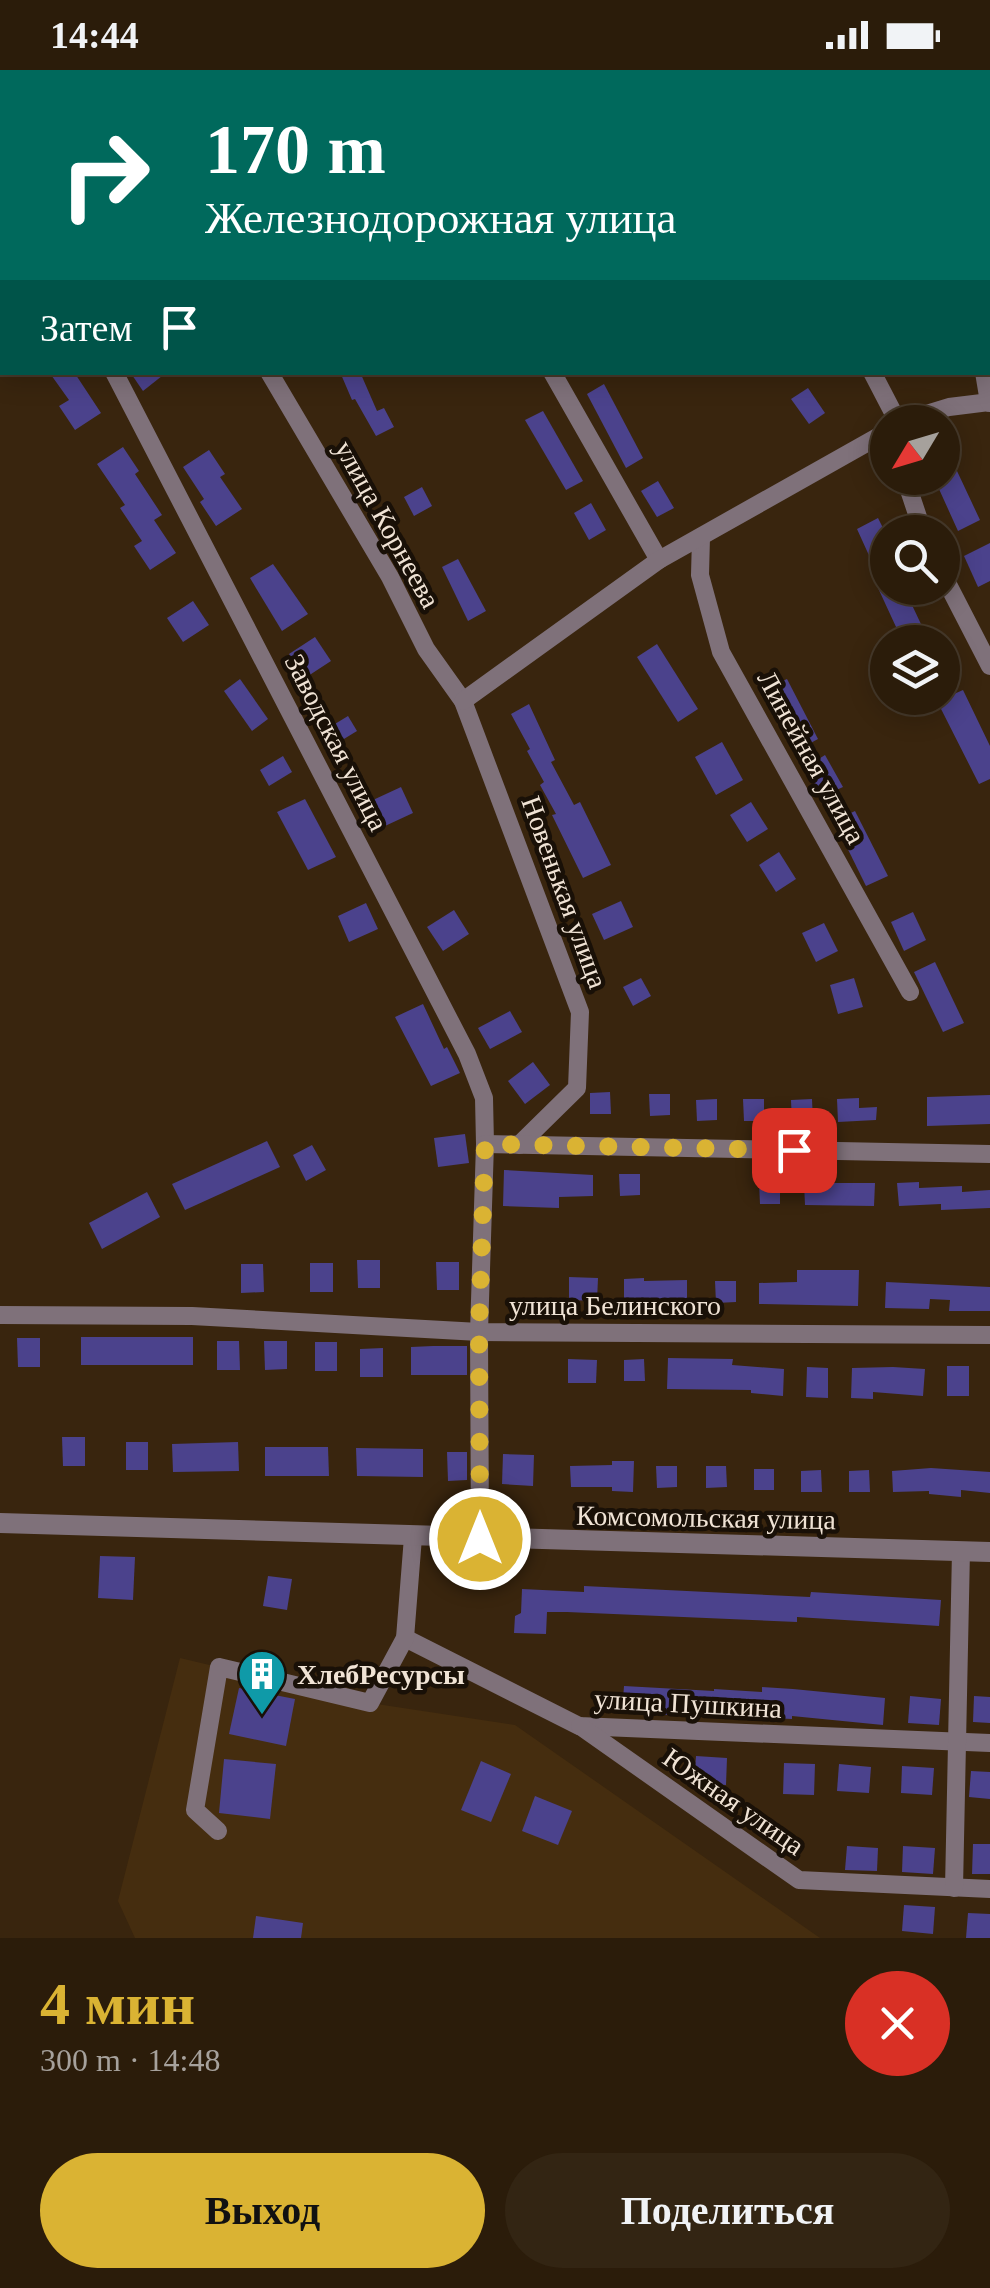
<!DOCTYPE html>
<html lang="ru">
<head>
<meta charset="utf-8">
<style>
  :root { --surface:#2b1c0a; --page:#332513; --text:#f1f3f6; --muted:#a6a19c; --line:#473a2b; --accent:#dab333 }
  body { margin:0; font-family:Georgia,serif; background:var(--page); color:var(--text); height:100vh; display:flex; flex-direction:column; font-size:38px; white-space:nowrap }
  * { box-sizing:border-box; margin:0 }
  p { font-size:32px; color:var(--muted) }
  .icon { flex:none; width:55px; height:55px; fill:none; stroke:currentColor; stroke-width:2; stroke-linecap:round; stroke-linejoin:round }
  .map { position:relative; height:1868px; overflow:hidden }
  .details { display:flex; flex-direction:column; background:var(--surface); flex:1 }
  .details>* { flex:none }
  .top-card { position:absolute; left:0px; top:0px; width:990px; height:305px; box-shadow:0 5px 25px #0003,0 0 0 2px var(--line); background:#00695c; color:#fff; overflow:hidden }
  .needle { width:65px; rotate:232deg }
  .tools { position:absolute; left:870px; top:335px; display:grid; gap:20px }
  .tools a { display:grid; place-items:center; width:90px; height:90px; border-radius:50%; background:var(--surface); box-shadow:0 5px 25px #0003,0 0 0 2px var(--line); font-size:50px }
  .pin { position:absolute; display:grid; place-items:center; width:85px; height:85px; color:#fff; margin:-42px; border-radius:20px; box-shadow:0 5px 15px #0006 }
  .me { position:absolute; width:110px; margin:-55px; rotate:0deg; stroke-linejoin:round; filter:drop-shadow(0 0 8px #0008) }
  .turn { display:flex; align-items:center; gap:35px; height:210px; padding:0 40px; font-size:45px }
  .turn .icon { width:130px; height:130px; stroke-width:2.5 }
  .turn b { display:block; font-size:70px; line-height:85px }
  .then { display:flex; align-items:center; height:95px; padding:0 40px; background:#0003; gap:20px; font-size:38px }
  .round { display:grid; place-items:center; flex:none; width:105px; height:105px; border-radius:52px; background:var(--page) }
  .overview { display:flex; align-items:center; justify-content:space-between; height:170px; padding:0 40px }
  h1 { font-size:60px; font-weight:800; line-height:75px; color:var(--accent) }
  .primary-button { display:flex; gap:20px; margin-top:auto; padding:20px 40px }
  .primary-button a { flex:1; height:115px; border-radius:60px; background:var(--accent); color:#111; font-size:40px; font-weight:800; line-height:115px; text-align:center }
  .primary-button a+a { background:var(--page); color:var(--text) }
  .status { display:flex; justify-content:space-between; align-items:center; height:70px; padding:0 50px; background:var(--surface); direction:ltr }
  .status svg { height:28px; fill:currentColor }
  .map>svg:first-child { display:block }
  .built { fill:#452d0f }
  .building { fill:#4b428c }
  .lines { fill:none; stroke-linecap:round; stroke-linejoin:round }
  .minor { stroke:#7f717a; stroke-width:18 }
  .tertiary { stroke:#7f717a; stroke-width:20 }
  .route { stroke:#dab333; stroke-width:18; stroke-dasharray:0 32.4 }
  .labels { text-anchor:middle; stroke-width:9; stroke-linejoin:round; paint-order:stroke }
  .street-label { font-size:28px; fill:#f0e3d5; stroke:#191007 }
  .poi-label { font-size:28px; font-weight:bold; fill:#f0e3d5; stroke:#191007; text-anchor:start }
</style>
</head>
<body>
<div class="status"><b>14:44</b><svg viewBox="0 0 49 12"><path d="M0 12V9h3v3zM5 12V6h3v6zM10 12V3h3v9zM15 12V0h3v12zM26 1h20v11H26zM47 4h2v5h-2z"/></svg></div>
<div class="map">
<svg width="990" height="1868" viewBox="0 0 990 1868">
  <rect width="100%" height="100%" fill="#39250e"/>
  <polygon class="built" points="180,1588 370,1633 515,1655 820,1868 135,1868 118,1831"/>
  <g class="building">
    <polygon points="49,302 74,302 101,343 75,360 59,336 69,330"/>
    <polygon points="130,302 167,302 143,321"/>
    <polygon points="340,302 360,302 377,341 384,338 394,357 376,366 355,329 352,330"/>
    <polygon points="604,314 643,388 626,398 587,324"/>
    <polygon points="808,318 825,343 809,354 791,329"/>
    <polygon points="543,341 583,411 566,420 525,350"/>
    <polygon points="942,369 980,450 958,461 934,408 942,408"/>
    <polygon points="123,377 139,401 135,404 162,445 154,450 176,483 150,500 134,476 142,471 120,438 125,435 97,394"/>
    <polygon points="209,380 225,404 220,407 242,439 216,456 200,432 204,429 183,397"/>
    <polygon points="658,411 674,438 657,447 641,421"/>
    <polygon points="422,417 432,436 414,446 404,427"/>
    <polygon points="591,433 606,460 589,470 574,443"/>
    <polygon points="878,448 888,468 888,518 904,518 928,569 921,572 903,572 872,505 877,503 857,459"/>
    <polygon points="990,473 990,511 978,517 964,486"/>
    <polygon points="458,489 486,541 468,551 442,497"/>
    <polygon points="273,494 308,544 282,561 250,508"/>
    <polygon points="193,531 209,555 183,572 167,548"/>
    <polygon points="315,567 331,591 305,608 289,584"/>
    <polygon points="657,574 698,639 678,652 637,587"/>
    <polygon points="942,599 954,624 963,620 990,676 990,709 979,714 937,631 942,629"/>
    <polygon points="240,609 268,649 252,661 224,621"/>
    <polygon points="787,609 818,669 796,681 765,619"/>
    <polygon points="529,634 555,690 551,692 574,735 580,732 611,795 583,808 552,745 556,744 540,715 544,712 527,681 530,679 511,644"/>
    <polygon points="348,646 357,661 334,675 325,660"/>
    <polygon points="722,672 743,710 716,725 695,687"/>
    <polygon points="825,685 843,717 821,727 806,697"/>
    <polygon points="283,686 292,702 269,716 260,700"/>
    <polygon points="401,717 413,743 385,756 373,730"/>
    <polygon points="305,729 336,787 308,800 277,742"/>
    <polygon points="751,732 768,759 747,772 730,745"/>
    <polygon points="855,741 888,806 866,816 834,751"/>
    <polygon points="779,782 796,809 776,822 759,795"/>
    <polygon points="621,831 633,857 604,870 592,844"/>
    <polygon points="366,833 378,859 349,872 338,846"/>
    <polygon points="454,840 469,864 443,881 427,857"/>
    <polygon points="913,842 926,870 904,881 891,852"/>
    <polygon points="824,853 838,881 816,892 802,863"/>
    <polygon points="935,892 964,953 943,962 914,902"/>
    <polygon points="641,908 651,926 633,936 623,917"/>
    <polygon points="854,908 863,937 838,944 830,915"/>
    <polygon points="423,934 444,979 447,977 460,1003 431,1016 395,947"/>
    <polygon points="510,941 522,962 490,979 478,958"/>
    <polygon points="533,992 550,1015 525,1034 508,1011"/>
    <polygon points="610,1022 611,1044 590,1044 590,1023"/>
    <polygon points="649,1024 670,1024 670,1045 650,1046"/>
    <polygon points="990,1025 990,1054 927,1056 927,1027"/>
    <polygon points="859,1028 859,1038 877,1037 876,1050 838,1052 837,1029"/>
    <polygon points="717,1029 717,1050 697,1051 696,1030"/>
    <polygon points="743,1029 764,1029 764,1051 744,1051"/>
    <polygon points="812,1029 813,1052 792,1053 791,1030"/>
    <polygon points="465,1064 469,1093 438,1097 434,1068"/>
    <polygon points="267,1071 280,1097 185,1140 172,1114"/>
    <polygon points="312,1075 326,1100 306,1111 293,1085"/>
    <polygon points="504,1100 593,1105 593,1126 559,1127 559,1138 503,1136"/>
    <polygon points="619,1104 640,1104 640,1125 620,1126"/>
    <polygon points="919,1112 919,1118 962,1116 962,1122 990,1120 990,1138 941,1140 941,1134 899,1136 897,1113"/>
    <polygon points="759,1113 780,1113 780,1134 760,1134"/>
    <polygon points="804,1113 875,1113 874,1136 805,1135"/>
    <polygon points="147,1122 160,1147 102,1179 89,1153"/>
    <polygon points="357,1190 380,1190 380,1218 358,1218"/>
    <polygon points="436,1192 459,1192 459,1220 437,1220"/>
    <rect x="310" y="1193" width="23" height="29"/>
    <polygon points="241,1194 263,1194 264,1222 241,1223"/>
    <polygon points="797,1200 859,1200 858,1236 759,1234 759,1213 797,1212"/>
    <polygon points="569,1207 598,1208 597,1231 569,1230"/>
    <polygon points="644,1208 644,1211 687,1210 687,1232 624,1230 624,1209"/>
    <polygon points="715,1211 736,1211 736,1232 716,1233"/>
    <polygon points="886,1212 990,1217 990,1241 949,1241 950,1230 930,1229 929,1239 885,1238"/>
    <rect x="81" y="1267" width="112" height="28"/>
    <polygon points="17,1268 40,1268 40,1297 18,1297"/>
    <polygon points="217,1271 239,1271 240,1300 217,1300"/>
    <polygon points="264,1271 287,1271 287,1299 265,1300"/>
    <rect x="315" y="1272" width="22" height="29"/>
    <polygon points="433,1276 467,1276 467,1305 411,1305 411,1277"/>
    <polygon points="383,1278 383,1307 360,1307 360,1279"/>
    <polygon points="668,1288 733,1289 732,1295 784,1299 783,1326 751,1323 751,1320 667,1319"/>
    <polygon points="568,1289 597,1290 596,1313 568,1313"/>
    <polygon points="644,1289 645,1311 624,1311 624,1290"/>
    <rect x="947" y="1296" width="22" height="30"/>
    <polygon points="807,1297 828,1298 828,1328 806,1327"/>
    <polygon points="893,1297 925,1299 923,1326 873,1322 873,1329 851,1328 852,1298"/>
    <polygon points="62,1367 85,1367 85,1396 63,1396"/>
    <rect x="126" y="1372" width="22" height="28"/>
    <polygon points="238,1372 239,1401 173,1402 172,1374"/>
    <polygon points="265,1377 328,1377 329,1406 265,1406"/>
    <polygon points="356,1378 423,1379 423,1407 357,1406"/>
    <polygon points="447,1382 467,1382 467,1410 448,1411"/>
    <polygon points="503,1384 534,1385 533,1416 502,1414"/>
    <polygon points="612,1391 634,1391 633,1422 612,1421 612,1417 571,1417 570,1396 612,1395"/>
    <polygon points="656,1396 677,1396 677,1417 657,1418"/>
    <polygon points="706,1396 726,1396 727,1417 706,1418"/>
    <polygon points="931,1398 990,1402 990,1423 961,1420 961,1427 929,1424 929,1421 893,1422 892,1401"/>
    <rect x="754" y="1399" width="20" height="21"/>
    <polygon points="821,1400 822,1422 801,1422 801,1401"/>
    <polygon points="869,1400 870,1422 849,1422 849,1401"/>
    <polygon points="100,1486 135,1487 133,1530 98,1528"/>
    <polygon points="268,1506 292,1509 287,1540 263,1536"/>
    <polygon points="584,1516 810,1527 811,1522 941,1530 939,1556 797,1547 797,1552 567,1542 547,1542 546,1564 514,1563 515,1546 521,1543 522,1519 584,1522"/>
    <polygon points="624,1616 714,1621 714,1619 762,1622 762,1617 793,1619 885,1628 883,1655 792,1646 792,1649 699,1644 699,1647 622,1642"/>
    <polygon points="239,1618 295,1629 286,1676 229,1664"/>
    <polygon points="910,1626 941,1629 939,1655 908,1653"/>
    <polygon points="974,1626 990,1627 990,1653 973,1652"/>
    <polygon points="696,1686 727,1688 726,1715 694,1713"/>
    <polygon points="224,1689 276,1694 270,1749 219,1743"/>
    <polygon points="481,1691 511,1704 491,1752 461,1740"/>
    <polygon points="784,1693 815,1694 814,1725 783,1724"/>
    <polygon points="839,1694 871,1697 869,1723 837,1721"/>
    <polygon points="902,1696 934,1698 932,1725 901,1723"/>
    <polygon points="971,1701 990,1702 990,1729 969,1727"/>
    <polygon points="535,1726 572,1741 558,1775 522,1761"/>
    <polygon points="973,1774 990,1774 990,1804 972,1804"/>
    <polygon points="847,1776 878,1778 877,1801 845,1800"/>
    <polygon points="903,1776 935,1778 933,1804 902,1802"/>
    <polygon points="904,1835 935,1837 933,1864 902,1861"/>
    <polygon points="968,1843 990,1844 990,1868 966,1868"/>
    <polygon points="256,1846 303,1853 301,1868 253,1868"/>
  </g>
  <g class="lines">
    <g class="minor">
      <polyline points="380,0 382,2"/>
      <polyline points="827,0 828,2"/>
      <polyline points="312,2 316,0"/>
      <polyline points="868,2 877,0"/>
      <polyline points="0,82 2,87"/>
      <polyline points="114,302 467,984 484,1028 485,1074 479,1262 480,1469"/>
      <polyline points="269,302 390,507 426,579 463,631 580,942 577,1018 519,1075"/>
      <polyline points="552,302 659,490"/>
      <polyline points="872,302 898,352"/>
      <polyline points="900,352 949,337 990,332"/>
      <polyline points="905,408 923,462"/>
      <polyline points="701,467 700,505 721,582 910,922"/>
      <polyline points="942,503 990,596"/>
      <polyline points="463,631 659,490 888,361"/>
      <polyline points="485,1074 990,1084"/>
      <polyline points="0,1245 192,1246 479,1262 990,1265"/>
      <polyline points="405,1568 579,1656 990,1673"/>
      <polyline points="580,1656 799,1810 990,1819"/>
      <polyline points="218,1761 195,1740 219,1597 370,1633 405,1568 413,1467"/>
      <polyline points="954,1818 961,1481"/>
    </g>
    <g class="tertiary">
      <polyline points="947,0 947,2"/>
      <polyline points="985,302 990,332"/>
      <polyline points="0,1453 990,1482"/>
    </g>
  </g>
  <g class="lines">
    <polyline class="route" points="480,1469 479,1262 485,1074 794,1080"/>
  </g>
  <defs>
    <g id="building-pin" transform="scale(2.5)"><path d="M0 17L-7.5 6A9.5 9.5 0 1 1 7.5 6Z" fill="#0f9aa8" stroke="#191007"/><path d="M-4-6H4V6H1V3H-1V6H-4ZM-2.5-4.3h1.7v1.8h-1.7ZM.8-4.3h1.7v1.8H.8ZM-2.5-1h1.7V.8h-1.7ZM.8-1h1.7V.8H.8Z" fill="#fff"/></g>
  </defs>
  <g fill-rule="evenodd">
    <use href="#building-pin" x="262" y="1604"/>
  </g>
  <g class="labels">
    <g class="street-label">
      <text transform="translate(388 454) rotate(61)" y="10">улица Корнеева</text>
      <text transform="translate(337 672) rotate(63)" y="10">Заводская улица</text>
      <text transform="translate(812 687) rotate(61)" y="10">Линейная улица</text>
      <text transform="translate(565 822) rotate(70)" y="10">Новенькая улица</text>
      <text x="615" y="1245">улица Белинского</text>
      <text transform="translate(706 1447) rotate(1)" y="10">Комсомольская улица</text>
      <text transform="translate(688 1633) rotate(3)" y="10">улица Пушкина</text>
      <text transform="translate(734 1731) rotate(35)" y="10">Южная улица</text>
    </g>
    <g class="poi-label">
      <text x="297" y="1614">ХлебРесурсы</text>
    </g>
  </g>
</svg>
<div class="tools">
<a><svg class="needle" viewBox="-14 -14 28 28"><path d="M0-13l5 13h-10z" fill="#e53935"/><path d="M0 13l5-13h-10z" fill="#a6a19c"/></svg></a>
<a><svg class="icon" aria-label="search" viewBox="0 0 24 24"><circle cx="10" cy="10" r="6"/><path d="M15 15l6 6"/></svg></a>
<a><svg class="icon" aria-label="layers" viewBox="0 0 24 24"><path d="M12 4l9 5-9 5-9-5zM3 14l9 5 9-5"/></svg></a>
</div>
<div class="pin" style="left:794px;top:1080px;background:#d93025"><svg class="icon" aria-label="arrive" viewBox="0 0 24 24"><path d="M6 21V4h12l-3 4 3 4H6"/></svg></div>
<svg class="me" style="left:480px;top:1469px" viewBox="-20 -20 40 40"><circle r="17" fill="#dab333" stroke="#fff" stroke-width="3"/><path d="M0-11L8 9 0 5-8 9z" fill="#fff"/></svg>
<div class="top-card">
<div class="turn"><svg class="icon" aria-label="right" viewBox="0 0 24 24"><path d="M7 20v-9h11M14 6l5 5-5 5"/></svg><div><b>170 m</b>Железнодорожная улица</div></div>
<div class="then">Затем<svg class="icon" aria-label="arrive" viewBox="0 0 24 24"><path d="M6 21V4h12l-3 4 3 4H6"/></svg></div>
</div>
</div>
<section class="details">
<div class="overview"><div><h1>4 мин</h1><p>300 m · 14:48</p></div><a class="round" style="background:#d93025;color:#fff"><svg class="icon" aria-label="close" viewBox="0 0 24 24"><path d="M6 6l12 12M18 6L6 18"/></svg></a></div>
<div class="primary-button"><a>Выход</a><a>Поделиться</a></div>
</section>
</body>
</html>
